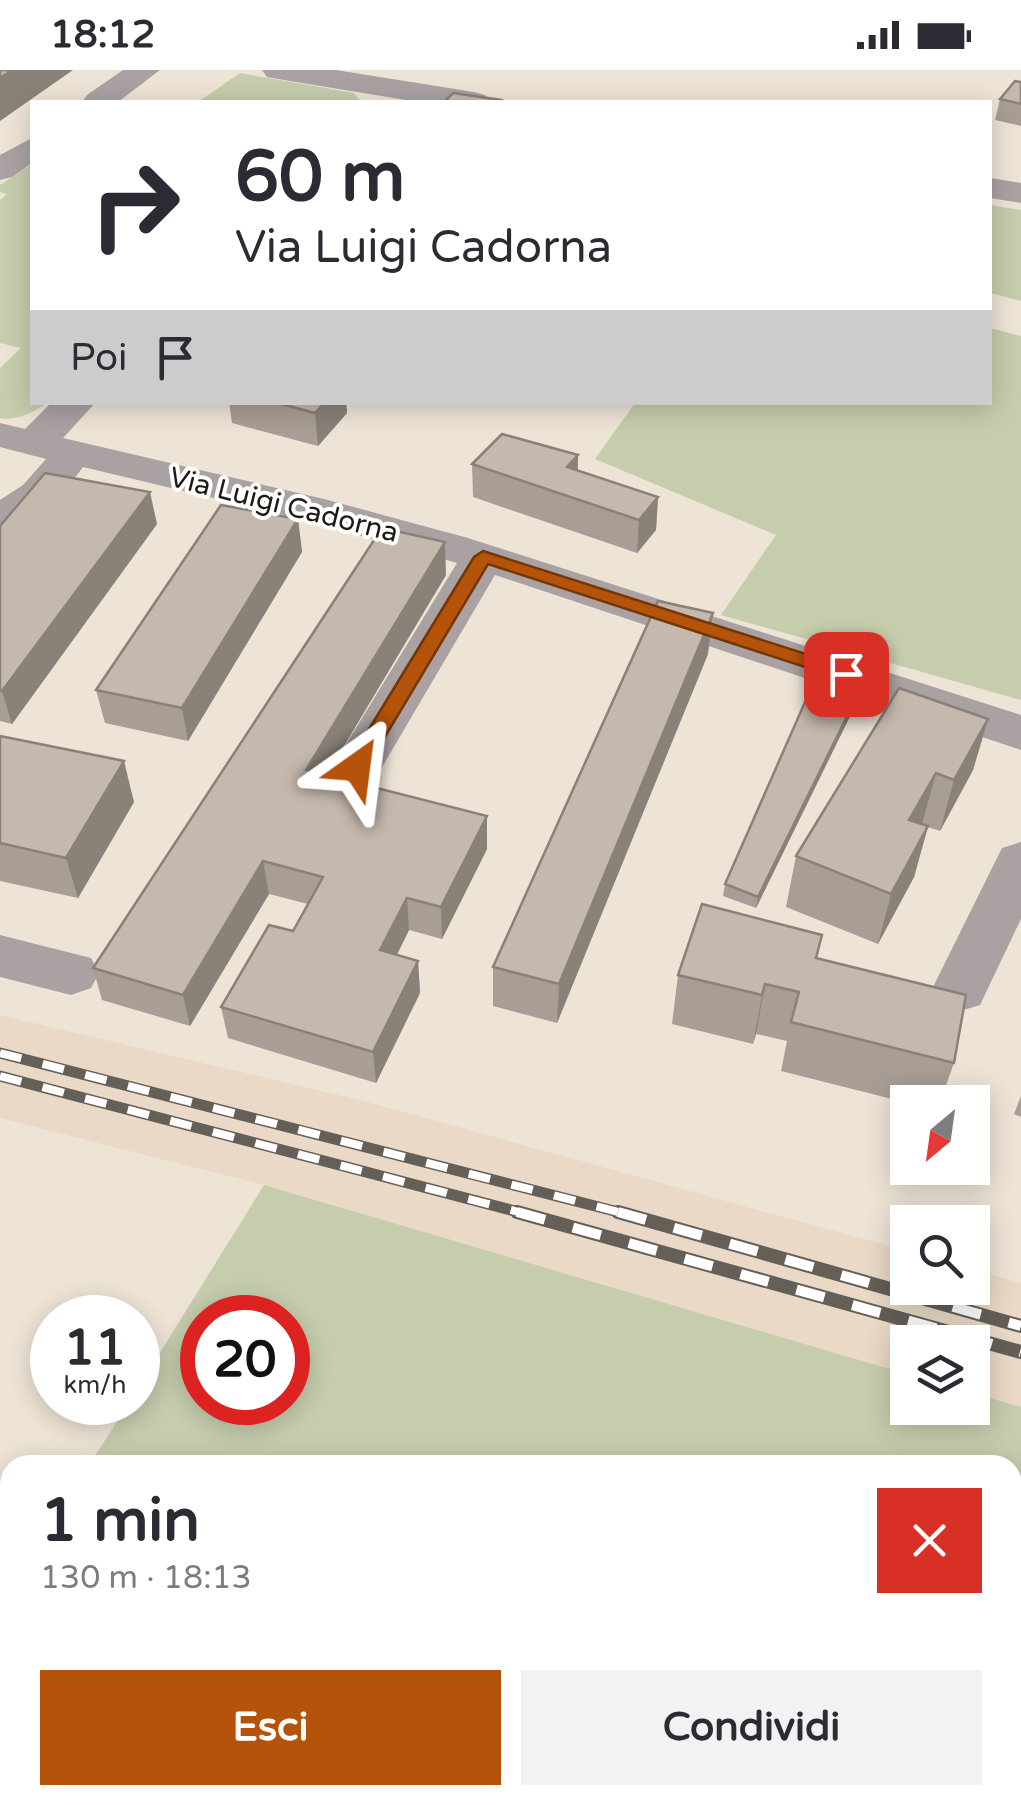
<!DOCTYPE html>
<html lang="it">
<head>
<meta charset="utf-8">
<style>
  :root { --surface:#fff; --page:#f2f2f3; --text:#2b2b33; --muted:#7c7c81; --accent:#b45309 }
  body { margin:0; font-family:"Varela Round",sans-serif; background:var(--page); color:var(--text); height:100vh; display:flex; flex-direction:column; font-size:38px; white-space:nowrap }
  * { box-sizing:border-box; margin:0 }
  p { font-size:32px; color:var(--muted) }
  .icon { flex:none; width:55px; height:55px; fill:none; stroke:currentColor; stroke-width:2; stroke-linecap:round; stroke-linejoin:round }
  .map { position:relative; flex:1; overflow:hidden }
  .panel { position:absolute; left:0px; top:1385px; width:1022px; height:350px; display:flex; flex-direction:column; background:var(--surface); border-radius:30px 30px 0 0; box-shadow:0 5px 25px #0003 }
  .panel>* { flex:none }
  .guide { position:absolute; left:30px; top:30px; width:962px; height:305px; border-radius:0px; box-shadow:0 5px 25px #0003; background:#fff; color:var(--text); overflow:hidden }
  .needle { width:65px; rotate:209deg }
  .buttons { position:absolute; left:890px; top:1015px; display:grid; gap:20px }
  .buttons a { display:grid; place-items:center; width:100px; height:100px; border-radius:0px; background:var(--surface); box-shadow:0 5px 25px #0003; font-size:50px }
  .speed { position:absolute; left:30px; top:1225px; display:flex; gap:20px; font-size:50px; font-weight:700; text-align:center }
  .speed>* { display:grid; place-content:center; width:130px; height:130px; border-radius:50%; background:var(--surface); box-shadow:0 5px 25px #0003; line-height:1 }
  .speed small { font-size:25px; font-weight:400 }
  .speed .limit { border:15px solid #d22; background:#fff; color:#111 }
  .pin { position:absolute; display:grid; place-items:center; width:85px; height:85px; color:#fff; margin:-42px; border-radius:20px; box-shadow:0 5px 15px #0006 }
  .me { position:absolute; width:110px; margin:-55px; rotate:31deg; stroke-linejoin:round; filter:drop-shadow(0 0 8px #0008) }
  .turn { display:flex; align-items:center; gap:35px; height:210px; padding:0 40px; font-size:45px }
  .turn .icon { width:130px; height:130px; stroke-width:2.5 }
  .turn b { display:block; font-size:70px; line-height:85px }
  .then { display:flex; align-items:center; height:95px; padding:0 40px; background:#0003; gap:20px; font-size:38px }
  .round { display:grid; place-items:center; flex:none; width:105px; height:105px; border-radius:0px; background:var(--page) }
  .summary { display:flex; align-items:center; justify-content:space-between; height:170px; padding:0 40px }
  h1 { font-size:60px; font-weight:700; line-height:75px }
  .cta { display:flex; gap:20px; margin-top:auto; padding:20px 40px }
  .cta a { flex:1; height:115px; border-radius:0px; background:var(--accent); color:#fff; font-size:40px; font-weight:700; line-height:115px; text-align:center }
  .cta a+a { background:var(--page); color:var(--text) }
  .status { display:flex; justify-content:space-between; align-items:center; height:70px; padding:0 50px; background:var(--surface); direction:ltr }
  .status svg { height:28px; fill:currentColor }
  .map>svg:first-child { display:block }
  .built { fill:#e9d9c6 }
  .green { fill:#c6cdad; fill-rule:evenodd }
  .water { fill:#6ba5bd }
  .lines { fill:none; stroke-linecap:round; stroke-linejoin:round }
  .minor { fill:#aaa2a2; fill-rule:evenodd }
  .rail-far1-casing { stroke:#645f57; stroke-width:11 }
  .rail-casing { stroke:#645f57; stroke-width:14 }
  .rail-far1 { stroke:#fff; stroke-width:8; stroke-dasharray:22; stroke-linecap:butt }
  .rail { stroke:#fff; stroke-width:10; stroke-dasharray:29; stroke-linecap:butt }
  .wall { fill:#a99e95 }
  .shaded-wall { fill:#8a8179 }
  .building { fill:#c5b8ad; stroke:#8a8179; stroke-width:2.5 }
  .route { fill:#b45309; stroke:#753606; stroke-width:2.5 }
  .labels { text-anchor:middle; stroke-width:8; stroke-linejoin:round; paint-order:stroke }
  .street-label { font-size:28px; fill:#1d1a15; stroke:#fff }
</style>
</head>
<body>
<div class="status"><b>18:12</b><svg viewBox="0 0 49 12"><path d="M0 12V9h3v3zM5 12V6h3v6zM10 12V3h3v9zM15 12V0h3v12zM26 1h20v11H26zM47 4h2v5h-2z"/></svg></div>
<div class="map">
<svg width="1021" height="1735" viewBox="0 0 1021 1735">
  <rect width="100%" height="100%" fill="#eee4d6"/>
  <polygon class="built" points="0,945 368,1032 907,1181 908,1218 972,1218 973,1199 1021,1213 1021,1337 973,1323 972,1272 908,1272 907,1304 264,1115 0,1048"/>
  <g class="green">
    <polygon points="240,3 354,23 361,32 198,32"/>
    <path d="M32,94v238l14,1c-12,10 -31,18 -46,15v-50l21,-20 -21,-5v-143l7,-6 -7,-2v-7z"/>
    <polygon points="990,135 1021,140 1021,231 990,223"/>
    <polygon points="990,258 1021,266 1021,630 721,545 776,465 595,389 635,333 990,332"/>
    <path d="M264,1115l643,189 1,34h64l1,-15 48,14v218l-8,-2 -1,-158h-923l40,-62 9,-1v-14zM202,1248h86v84h-86z"/>
    <polygon points="10,1522 10,1648 0,1649 0,1538"/>
  </g>
  <polygon class="water" points="10,1647 10,1725 198,1725 149,1735 0,1735 0,1649"/>
  <g class="lines">
    <g class="minor">
      <polygon points="123,0 160,0 118,32 82,32 87,25"/>
      <polygon points="262,0 336,0 474,22 485,25 490,32 418,32 278,9 267,7"/>
      <polygon points="32,68 32,93 12,107 0,110 0,85"/>
      <polygon points="990,108 1021,113 1021,133 990,128"/>
      <path d="M52,332h44l-33,36 261,61 144,39 553,177v35l-526,-175 -120,204 -18,6 -18,-6 -7,-12 125,-204 -148,-42 -226,-54c-20,27 -48,60 -83,65v-32l23,-15 23,-26 -46,-12v-24l25,6z"/>
      <polygon points="1021,772 1021,849 980,935 960,941 940,935 932,919 995,792 1002,778"/>
      <polygon points="0,865 91,888 99,903 91,918 71,925 0,907"/>
      <polygon points="1012,1667 1021,1668 1021,1735 988,1735 981,1725 1012,1725"/>
      <polygon points="357,1725 508,1725 504,1735 353,1735"/>
      <polygon points="826,1725 904,1725 905,1735 827,1735"/>
    </g>
    <g class="rail-far1-casing">
      <g id="rail-far1">
        <polyline points="0,983 626,1144"/>
        <polyline points="0,1006 526,1144"/>
      </g>
    </g>
    <g class="rail-casing">
      <g id="rail">
        <polyline points="517,1142 1021,1282"/>
        <polyline points="618,1142 1021,1256"/>
      </g>
    </g>
    <use href="#rail-far1" class="rail-far1"/>
    <use href="#rail" class="rail"/>
  </g>
  <g class="wall">
    <polygon points="1021,12 1021,56 995,50 1000,29"/>
    <polygon points="229,332 346,332 347,343 318,376 232,353"/>
    <polygon points="578,385 578,401 658,427 656,460 637,483 473,427 472,394"/>
    <polygon points="298,449 302,482 188,671 105,653 96,620"/>
    <polygon points="157,454 12,654 0,651 0,456"/>
    <polygon points="446,505 326,705 487,779 442,869 409,860 397,885 418,891 420,923 376,1013 228,968 221,937 293,861 308,834 269,824 190,956 102,930 93,898"/>
    <polygon points="708,584 557,953 493,936 493,897"/>
    <polygon points="859,622 856,634 756,838 723,826 725,814"/>
    <polygon points="988,649 973,700 940,761 928,757 914,807 878,874 786,837 796,786"/>
    <polygon points="0,666 134,732 78,828 0,811"/>
    <polygon points="817,889 954,993 940,1032 908,1033 781,1001 787,971 756,964 753,974 672,954 678,905"/>
    <polygon points="1021,1026 1021,1047 1014,1044"/>
    <polygon points="896,1725 1012,1725 1021,1735 889,1735"/>
  </g>
  <g class="shaded-wall">
    <polygon points="12,0 73,0 0,51 0,8"/>
    <polygon points="325,332 346,332 347,343 318,376 315,343"/>
    <polygon points="578,385 577,418 567,397"/>
    <polygon points="150,422 157,454 12,654 2,621"/>
    <polygon points="658,427 656,460 637,483 639,450"/>
    <polygon points="298,449 302,482 188,671 182,638"/>
    <polygon points="445,472 446,505 310,733 306,700"/>
    <polygon points="713,543 708,584 557,953 559,914"/>
    <polygon points="859,622 856,634 756,838 758,827"/>
    <polygon points="988,649 973,700 940,761 954,710"/>
    <polygon points="124,691 134,732 78,828 66,788"/>
    <polygon points="936,703 922,754 909,750"/>
    <polygon points="487,746 487,779 442,869 441,837"/>
    <polygon points="928,756 914,807 878,874 891,824"/>
    <polygon points="263,791 269,824 190,956 183,925"/>
    <polygon points="407,828 409,860 383,912 380,880"/>
    <polygon points="418,891 420,923 376,1013 373,982"/>
    <polygon points="765,914 756,964 753,974 762,925"/>
  </g>
  <g class="building">
    <polygon points="0,0 12,0 0,8"/>
    <polygon points="1015,11 1021,12 1021,34 1000,29"/>
    <polygon points="453,23 501,30 499,32 444,32"/>
    <polygon points="274,332 325,332 315,343"/>
    <polygon points="502,364 578,385 567,397 658,427 639,450 472,394"/>
    <polygon points="45,403 150,422 2,621 0,620 0,456"/>
    <polygon points="221,435 298,449 182,638 96,620"/>
    <polygon points="382,458 445,472 306,700 487,746 441,837 407,828 380,880 418,891 373,982 221,937 269,855 293,861 323,807 263,791 183,925 93,898"/>
    <polygon points="658,531 713,543 559,914 493,897"/>
    <polygon points="816,607 859,622 758,827 725,814"/>
    <polygon points="899,618 988,649 954,710 936,703 909,750 928,756 891,824 796,786"/>
    <polygon points="0,666 124,691 66,788 0,773"/>
    <polygon points="702,834 822,865 816,888 966,925 954,993 791,952 799,922 765,914 762,925 678,905"/>
    <polygon points="1012,1717 1021,1717 1021,1735 901,1735 901,1725 1012,1725"/>
    <polygon points="813,1732 814,1735 678,1735"/>
  </g>
  <polygon class="route" points="483,481 853,599 856,604 853,608 839,608 488,494 364,702 349,702 346,697 349,692 474,487"/>
  <g class="labels">
    <g class="street-label">
      <text transform="translate(284 434) rotate(14)" y="10">Via Luigi Cadorna</text>
    </g>
  </g>
</svg>
<div class="buttons">
<a><svg class="needle" viewBox="-14 -14 28 28"><path d="M0-13l5 13h-10z" fill="#e53935"/><path d="M0 13l5-13h-10z" fill="#7c7c81"/></svg></a>
<a><svg class="icon" aria-label="search" viewBox="0 0 24 24"><circle cx="10" cy="10" r="6"/><path d="M15 15l6 6"/></svg></a>
<a><svg class="icon" aria-label="layers" viewBox="0 0 24 24"><path d="M12 4l9 5-9 5-9-5zM3 14l9 5 9-5"/></svg></a>
</div>
<div class="speed"><div>11<small>km/h</small></div><div class="limit">20</div></div>
<div class="pin" style="left:846px;top:604px;background:#d93025"><svg class="icon" aria-label="arrive" viewBox="0 0 24 24"><path d="M6 21V4h12l-3 4 3 4H6"/></svg></div>
<svg class="me" style="left:357px;top:697px" viewBox="-20 -20 40 40"><path d="M0-17L14 15 0 8-14 15z" fill="#b45309" stroke="#fff" stroke-width="4"/></svg>
<div class="guide">
<div class="turn"><svg class="icon" aria-label="right" viewBox="0 0 24 24"><path d="M7 20v-9h11M14 6l5 5-5 5"/></svg><div><b>60 m</b>Via Luigi Cadorna</div></div>
<div class="then">Poi<svg class="icon" aria-label="arrive" viewBox="0 0 24 24"><path d="M6 21V4h12l-3 4 3 4H6"/></svg></div>
</div>
<section class="panel">
<div class="summary"><div><h1>1 min</h1><p>130 m · 18:13</p></div><a class="round" style="background:#d93025;color:#fff"><svg class="icon" aria-label="close" viewBox="0 0 24 24"><path d="M6 6l12 12M18 6L6 18"/></svg></a></div>
<div class="cta"><a>Esci</a><a>Condividi</a></div>
</section>
</div>
</body>
</html>
